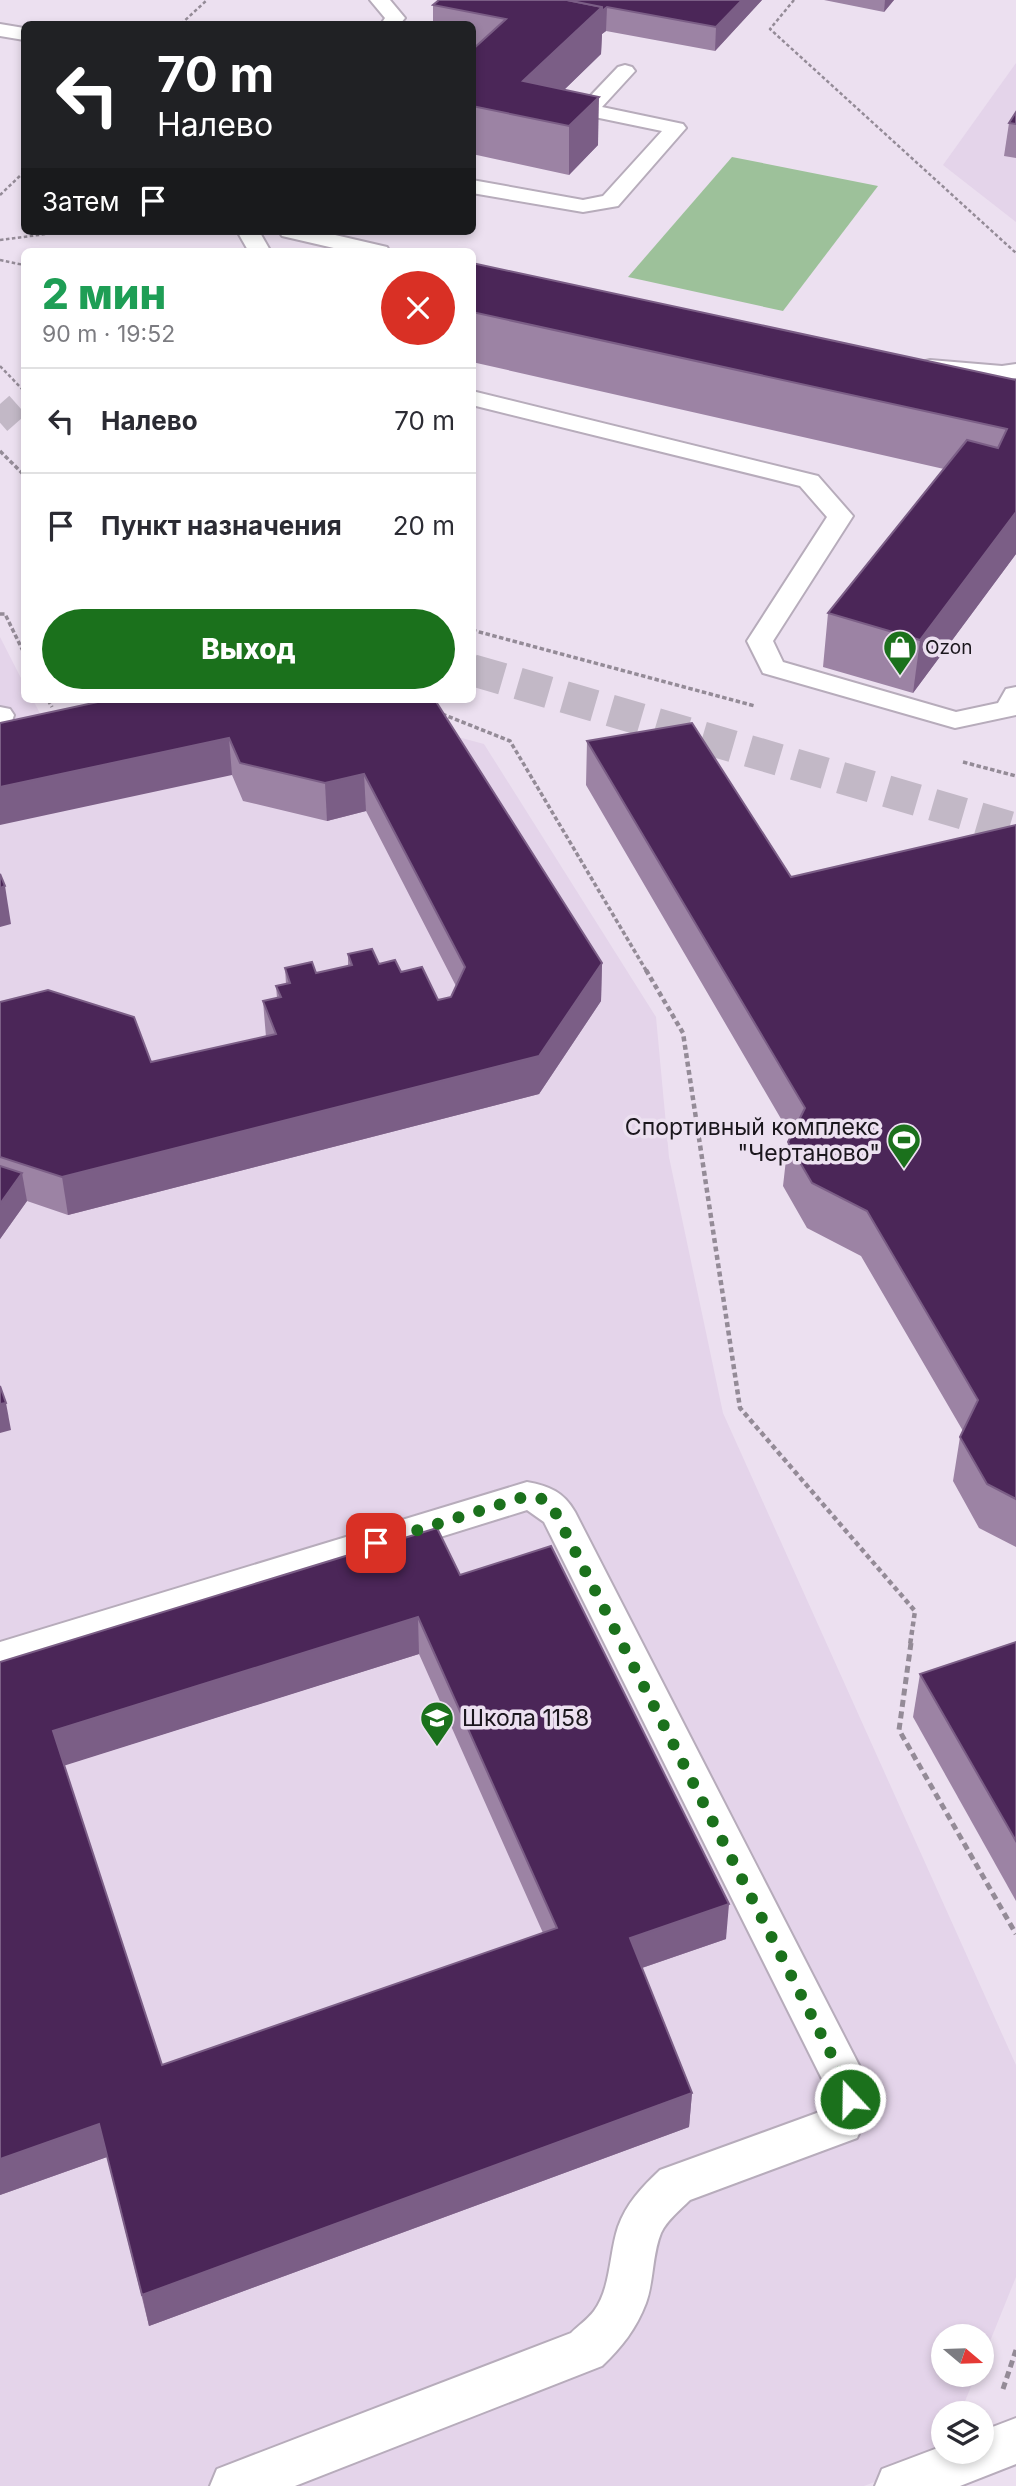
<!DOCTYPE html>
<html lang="ru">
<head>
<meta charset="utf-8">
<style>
  :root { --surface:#fff; --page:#f7f7f7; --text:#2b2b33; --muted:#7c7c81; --line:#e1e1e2; --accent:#1b711c }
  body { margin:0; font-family:Inter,sans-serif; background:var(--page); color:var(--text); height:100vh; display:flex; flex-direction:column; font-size:26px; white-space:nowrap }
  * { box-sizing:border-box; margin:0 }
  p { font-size:23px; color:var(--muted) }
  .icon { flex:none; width:38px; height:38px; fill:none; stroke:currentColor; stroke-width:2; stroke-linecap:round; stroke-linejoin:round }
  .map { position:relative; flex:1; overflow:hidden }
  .side { position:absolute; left:21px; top:248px; width:455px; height:455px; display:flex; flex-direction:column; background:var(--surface); border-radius:10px; box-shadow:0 4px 10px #0003 }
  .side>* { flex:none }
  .hud { position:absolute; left:21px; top:21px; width:455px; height:214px; border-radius:10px; box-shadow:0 4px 10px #0003; background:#202124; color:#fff; overflow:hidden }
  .needle { width:46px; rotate:109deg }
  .fabs { position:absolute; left:931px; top:2324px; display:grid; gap:14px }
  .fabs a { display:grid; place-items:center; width:63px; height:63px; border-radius:50%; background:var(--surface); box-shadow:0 4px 10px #0003; font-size:35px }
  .pin { position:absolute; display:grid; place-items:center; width:60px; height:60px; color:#fff; margin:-30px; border-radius:14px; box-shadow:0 4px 10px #0006 }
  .me { position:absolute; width:77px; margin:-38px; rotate:339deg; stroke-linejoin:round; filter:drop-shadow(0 0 5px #0008) }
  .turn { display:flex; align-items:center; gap:24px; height:147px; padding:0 21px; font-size:32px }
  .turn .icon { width:91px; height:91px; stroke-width:2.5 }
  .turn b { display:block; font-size:49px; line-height:60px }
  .then { display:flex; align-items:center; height:66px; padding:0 21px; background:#0003; gap:14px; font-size:26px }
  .round { display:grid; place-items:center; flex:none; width:74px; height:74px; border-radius:37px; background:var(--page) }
  .overview { display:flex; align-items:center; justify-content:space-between; height:119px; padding:0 21px }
  h1 { font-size:42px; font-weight:800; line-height:52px; color:#1e9e55 }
  .action { display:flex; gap:14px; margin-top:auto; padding:14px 21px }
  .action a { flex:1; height:80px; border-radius:42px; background:var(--accent); color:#fff; font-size:28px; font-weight:800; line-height:80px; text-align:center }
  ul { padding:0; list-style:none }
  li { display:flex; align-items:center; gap:21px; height:105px; padding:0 21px; border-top:2px solid var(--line) }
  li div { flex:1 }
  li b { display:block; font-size:26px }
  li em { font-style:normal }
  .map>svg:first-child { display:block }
  .built { fill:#e4d4ea }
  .green { fill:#9dc19a }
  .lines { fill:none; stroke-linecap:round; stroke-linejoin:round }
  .street-tunnel-far1 { stroke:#c2b8c6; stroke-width:25; stroke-dasharray:25 12; stroke-linecap:butt }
  .street-tunnel { stroke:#c2b8c6; stroke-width:32; stroke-dasharray:32 16; stroke-linecap:butt }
  .lane-casing { stroke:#b7acbb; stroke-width:4 }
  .path-far3 { stroke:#948b97; stroke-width:2.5; stroke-dasharray:3.5 2.5; stroke-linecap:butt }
  .path-far2 { stroke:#948b97; stroke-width:3.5; stroke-dasharray:4.5 2.5; stroke-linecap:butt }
  .path-far1 { stroke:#948b97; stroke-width:4.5; stroke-dasharray:5 3.5; stroke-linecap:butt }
  .path { stroke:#948b97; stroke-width:5; stroke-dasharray:7 4.5; stroke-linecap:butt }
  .lane { fill:#fff; fill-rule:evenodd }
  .wall { fill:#9c83a4; fill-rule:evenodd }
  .shaded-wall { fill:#7b5e86 }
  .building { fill:#4b2658; stroke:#7b5e86; stroke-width:2; fill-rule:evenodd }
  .route { stroke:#1b711c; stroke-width:12; stroke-dasharray:0 21.6 }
  .labels { text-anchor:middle; stroke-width:7; stroke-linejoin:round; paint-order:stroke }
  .far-poi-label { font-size:19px; fill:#1b171d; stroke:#ece0f0; text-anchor:start }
  .poi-label { font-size:23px; fill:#1b171d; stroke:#ece0f0; text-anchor:end }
</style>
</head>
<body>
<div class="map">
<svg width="1016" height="2486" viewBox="0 0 1016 2486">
  <rect width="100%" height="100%" fill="#ece0f0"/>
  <g class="built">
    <polygon points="1016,63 1016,222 943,165"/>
    <polygon points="0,637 24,684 24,700 33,700 46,725 320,700 484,744 656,1017 669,1157 723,1413 1016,2065 1016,2277 982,2361 982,2336 943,2336 943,2375 976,2375 960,2413 943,2413 942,2457 864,2486 0,2486"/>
  </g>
  <polygon class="green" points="732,157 878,186 783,311 628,277"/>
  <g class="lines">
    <polyline class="street-tunnel-far1" points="0,404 24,431"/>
    <polyline class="street-tunnel" points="472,670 1016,829"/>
    <g class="lane-casing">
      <g id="lane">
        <polygon points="370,0 390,0 405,18 400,24 381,24 385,18"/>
        <polygon points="0,24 24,28 24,40 0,36"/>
        <polygon points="625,65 632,67 635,71 602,107 683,124 686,128 618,206 583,212 472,193 472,180 583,200 603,196 662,131 580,114 577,110 618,67"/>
        <polygon points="237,231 259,231 271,252 249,252"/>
        <polygon points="279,231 318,231 387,247 390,252 351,252 282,236"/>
        <polygon points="930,360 1002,366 1016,364 1016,378 1002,380 922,372 918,367 922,362"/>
        <polygon points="472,391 818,476 853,516 773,641 783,662 956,712 998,703 1006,689 1016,687 1016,715 955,728 763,673 747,641 827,517 800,486 472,405"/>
        <polygon points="0,707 10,709 14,715 11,724 0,726"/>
        <path d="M527,1482c22,4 37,10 48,30l287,559c13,29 8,39 -5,67l-167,62c-10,10 -23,20 -29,33 -9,22 -7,48 -15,70 -10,26 -24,44 -44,63l-307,120h-85l7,-17 354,-136c7,-7 17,-14 23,-22 17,-23 15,-57 24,-84 8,-23 24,-40 42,-57l165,-60 4,-11 -3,-12 -282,-565 -17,-12 -527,164v-32z"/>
        <polygon points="1016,2418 1016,2464 960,2486 875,2486 882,2469 943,2446 943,2452 982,2452 982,2431"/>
      </g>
    </g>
    <g class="path-far3">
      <polyline points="794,0 770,29 1016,253"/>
      <polyline points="181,24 207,0"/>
      <polyline points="0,195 24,172"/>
      <polyline points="0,240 69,231"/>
      <polyline points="0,260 24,265"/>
      <polyline points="0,366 24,391"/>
    </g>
    <g class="path-far2">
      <polyline points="0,451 24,475"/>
      <polyline points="0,614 5,614 24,653"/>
      <polyline points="472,630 755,706"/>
      <polyline points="48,700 52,707"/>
      <polyline points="442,714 510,741 647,972"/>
      <polyline points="963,762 1016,776"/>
    </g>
    <polyline class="path-far1" points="646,970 683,1033 740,1408 915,1611 910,1645"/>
    <g class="path">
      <polyline points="911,1643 899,1730 1016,1934"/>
      <polyline points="1003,2389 1016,2350"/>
    </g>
    <use href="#lane" class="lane"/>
  </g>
  <g class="wall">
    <polygon points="439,0 762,0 715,51 606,31 602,34 601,54 564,90 598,145 569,175 472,154 472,24 433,24 433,5"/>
    <polygon points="824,0 894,0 884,12"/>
    <polygon points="1016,112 1016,158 1004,156 1009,123"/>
    <polygon points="472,263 1016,380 1016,554 913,693 823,667 828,613 944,469 472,362"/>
    <polygon points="435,700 602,963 601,1001 539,1094 68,1215 27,1201 0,1239 0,1002 151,1062 266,1037 263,1001 277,998 276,986 286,984 285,968 316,973 348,966 348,954 401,972 438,1000 451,997 456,986 366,811 327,821 243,801 232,775 0,723"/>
    <polygon points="587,741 791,877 1016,825 1016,1547 979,1528 953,1481 960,1437 963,1431 861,1256 807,1228 783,1186 788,1142 791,1136 586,785"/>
    <path d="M460,1575l266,364 -84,29 50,125 -3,34 -540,199 -42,-169 -107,38v-533zM419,1654l124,279 -381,132 -98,-300z"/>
    <polygon points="1016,1642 1016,1901 913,1717 920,1674"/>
  </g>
  <g class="shaded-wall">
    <polygon points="742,0 762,0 715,51 716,27"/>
    <polygon points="885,0 894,0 884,12"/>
    <polygon points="602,7 607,7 606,31 602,34 601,54 534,119 523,81"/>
    <polygon points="599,97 598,145 569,175 569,126"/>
    <polygon points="1016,512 1016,554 913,693 920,640"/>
    <polygon points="229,738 232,775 0,825 0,787"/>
    <polygon points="364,774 366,811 327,821 325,783"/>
    <polygon points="5,886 11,924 0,927 0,888"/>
    <polygon points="602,963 601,1001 539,1094 68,1215 62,1177"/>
    <polygon points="22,1173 27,1201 0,1239 0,1204"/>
    <polygon points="6,1403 11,1430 0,1433 0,1404"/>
    <polygon points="418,1617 419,1654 60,1767 53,1731"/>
    <polygon points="729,1904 726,1939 627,1973 630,1938"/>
    <polygon points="692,2093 689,2127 149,2326 142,2295"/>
    <polygon points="99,2124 107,2157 0,2195 0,2159"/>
  </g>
  <g class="building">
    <polygon points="439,0 567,0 602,7 523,81 599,97 569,126 472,106 472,50 506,19 433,5"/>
    <polygon points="567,0 742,0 716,27 607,7 602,11 602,7"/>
    <polygon points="1016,112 1016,124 1009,123"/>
    <polygon points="472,263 1016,380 1016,512 920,640 828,613 967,440 998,448 1007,429 472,312"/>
    <polygon points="107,700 435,700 602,963 539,1056 62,1177 0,1157 0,1002 48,990 134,1017 151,1062 276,1034 263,1001 281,997 276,986 290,983 285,968 312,962 316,973 352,965 348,954 372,949 379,964 395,960 401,972 422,967 438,1000 451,997 465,967 364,774 325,783 240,763 229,738 0,787 0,723"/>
    <polygon points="692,723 791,877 1016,825 1016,1499 987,1484 960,1437 978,1400 867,1211 812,1183 788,1142 805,1108 587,741"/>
    <polygon points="0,874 5,886 0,888"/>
    <polygon points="0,1166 22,1173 0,1204"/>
    <polygon points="0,1386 6,1403 0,1404"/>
    <path d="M437,1528l23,47 91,-29 178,358 -99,34 62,155 -550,202 -43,-171 -99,35v-497zM418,1617l139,311 -395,137 -109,-334z"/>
    <polygon points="1016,1642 1016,1841 920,1674"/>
  </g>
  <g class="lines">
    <polyline class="route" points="376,1543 527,1496 542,1499 551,1504 847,2085 850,2099"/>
  </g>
  <defs>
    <g id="shop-pin" transform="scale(1.75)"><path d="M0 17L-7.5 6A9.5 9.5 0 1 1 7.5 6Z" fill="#1b711c" stroke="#ece0f0"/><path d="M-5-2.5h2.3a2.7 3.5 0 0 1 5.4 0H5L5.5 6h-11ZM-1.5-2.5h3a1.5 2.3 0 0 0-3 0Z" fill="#fff"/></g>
    <g id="stadium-pin" transform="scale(1.75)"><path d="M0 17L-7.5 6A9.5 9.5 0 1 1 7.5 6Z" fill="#1b711c" stroke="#ece0f0"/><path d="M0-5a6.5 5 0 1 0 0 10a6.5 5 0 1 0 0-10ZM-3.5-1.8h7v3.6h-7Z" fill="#fff"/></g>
    <g id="school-pin" transform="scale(1.75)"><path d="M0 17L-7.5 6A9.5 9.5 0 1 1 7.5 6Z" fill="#1b711c" stroke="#ece0f0"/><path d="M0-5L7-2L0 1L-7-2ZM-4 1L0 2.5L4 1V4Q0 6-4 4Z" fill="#fff"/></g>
  </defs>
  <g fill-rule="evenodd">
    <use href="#shop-pin" x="900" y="647"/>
    <use href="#stadium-pin" x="904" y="1140"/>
    <use href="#school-pin" x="437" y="1718"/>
  </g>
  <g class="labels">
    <g class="far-poi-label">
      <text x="925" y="654">Ozon</text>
    </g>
    <g class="poi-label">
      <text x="880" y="1135">Спортивный комплекс<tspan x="880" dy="26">"Чертаново"</tspan></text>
      <text x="462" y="1726" text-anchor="start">Школа 1158</text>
    </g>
  </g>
</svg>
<div class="fabs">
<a><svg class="needle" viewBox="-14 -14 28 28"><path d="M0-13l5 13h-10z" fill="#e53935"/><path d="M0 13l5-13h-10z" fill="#7c7c81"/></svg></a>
<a><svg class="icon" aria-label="layers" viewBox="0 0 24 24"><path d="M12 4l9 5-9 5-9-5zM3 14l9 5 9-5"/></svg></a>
</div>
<div class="pin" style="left:376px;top:1543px;background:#d93025"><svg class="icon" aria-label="arrive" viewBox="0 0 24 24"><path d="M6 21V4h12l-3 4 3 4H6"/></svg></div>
<svg class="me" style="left:850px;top:2099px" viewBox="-20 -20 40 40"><circle r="17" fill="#1b711c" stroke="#fff" stroke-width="3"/><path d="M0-11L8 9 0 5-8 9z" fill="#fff"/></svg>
<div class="hud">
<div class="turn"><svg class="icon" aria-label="left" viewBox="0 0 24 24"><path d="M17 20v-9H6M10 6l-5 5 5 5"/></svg><div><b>70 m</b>Налево</div></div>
<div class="then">Затем<svg class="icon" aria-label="arrive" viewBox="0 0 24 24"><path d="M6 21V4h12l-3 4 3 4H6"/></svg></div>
</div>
<section class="side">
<div class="overview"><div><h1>2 мин</h1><p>90 m · 19:52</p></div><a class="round" style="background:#d93025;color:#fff"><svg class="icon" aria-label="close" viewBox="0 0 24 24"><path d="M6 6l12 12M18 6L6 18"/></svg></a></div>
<ul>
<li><svg class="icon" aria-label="left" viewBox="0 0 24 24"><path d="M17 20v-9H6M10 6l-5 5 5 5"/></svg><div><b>Налево</b></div><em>70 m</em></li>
<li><svg class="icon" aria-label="arrive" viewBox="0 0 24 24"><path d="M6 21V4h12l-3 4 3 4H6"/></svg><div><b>Пункт назначения</b></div><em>20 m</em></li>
</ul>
<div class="action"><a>Выход</a></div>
</section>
</div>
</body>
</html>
